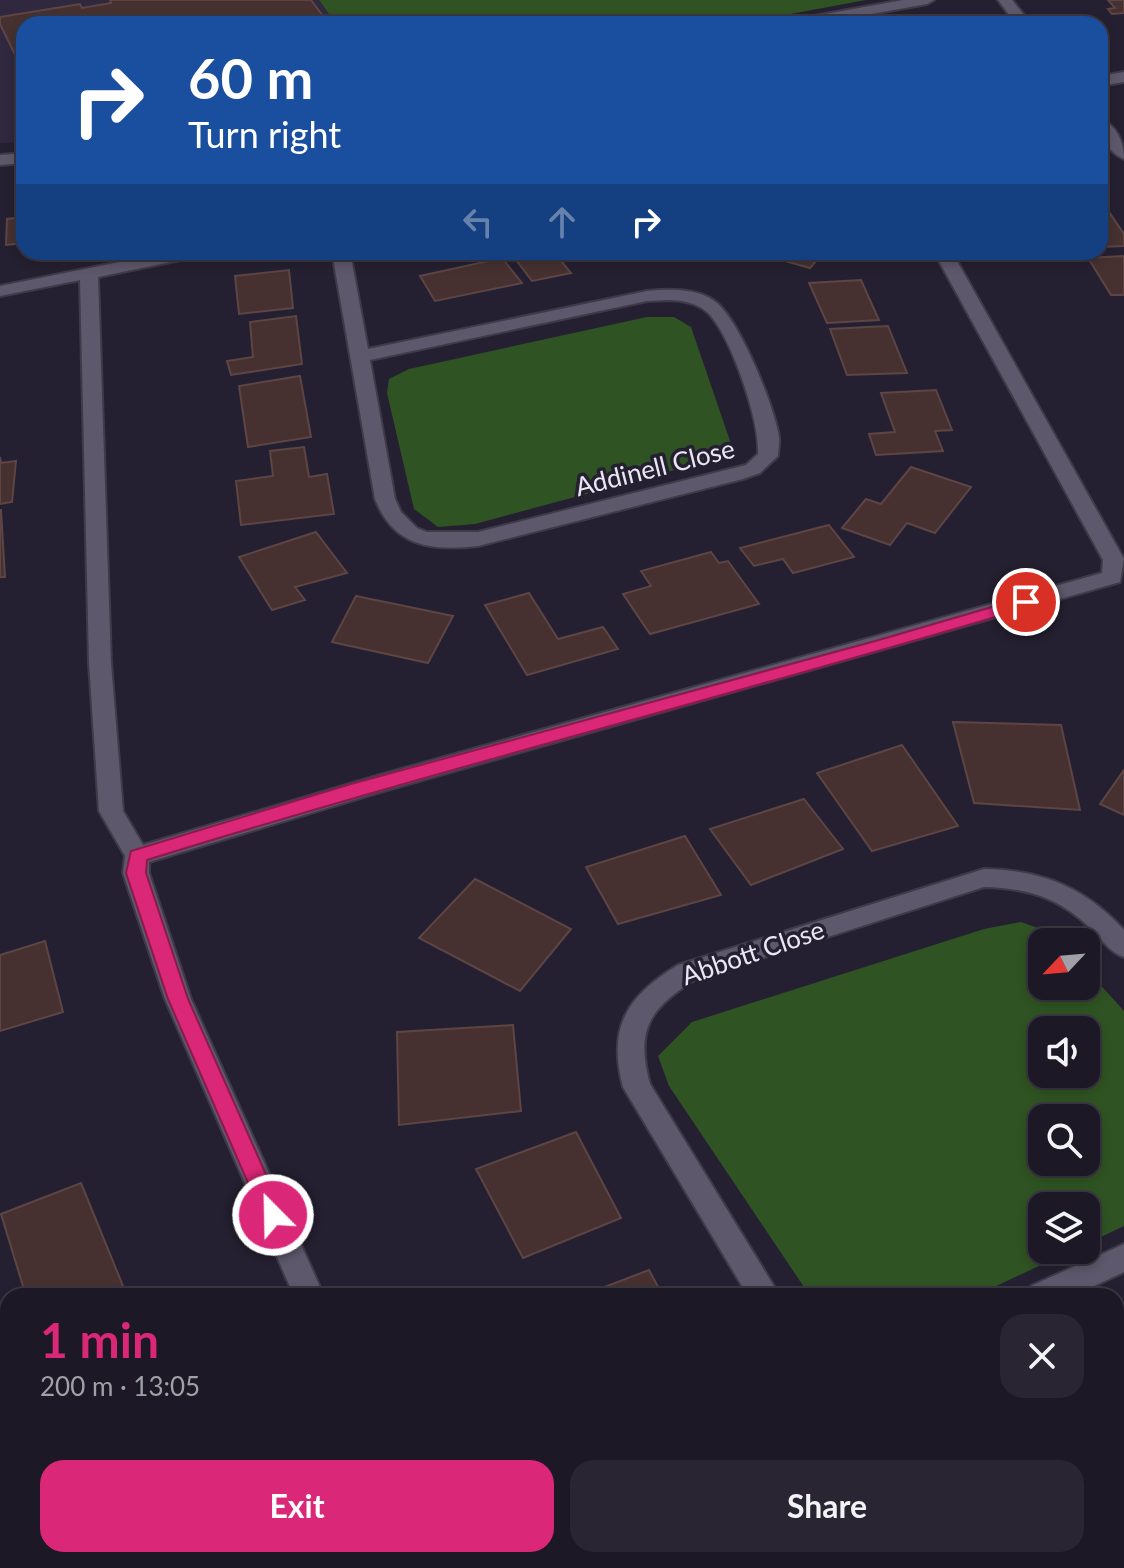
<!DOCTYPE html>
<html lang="en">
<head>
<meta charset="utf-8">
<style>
  :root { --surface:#1c1825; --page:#292532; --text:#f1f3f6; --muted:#a0a0a7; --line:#3a3742; --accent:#db2777 }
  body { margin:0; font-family:Lato,sans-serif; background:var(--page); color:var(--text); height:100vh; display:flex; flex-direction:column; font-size:30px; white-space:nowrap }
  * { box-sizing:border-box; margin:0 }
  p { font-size:26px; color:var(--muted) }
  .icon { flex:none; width:44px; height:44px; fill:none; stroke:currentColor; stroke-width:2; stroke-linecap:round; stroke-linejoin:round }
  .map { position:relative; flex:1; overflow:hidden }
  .sheet { position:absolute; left:0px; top:1288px; width:1124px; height:280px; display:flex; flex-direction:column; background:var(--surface); border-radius:24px 24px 0 0; box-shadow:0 4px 12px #0003,0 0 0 2px var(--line) }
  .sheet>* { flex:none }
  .banner { position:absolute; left:16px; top:16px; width:1092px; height:244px; border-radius:24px; box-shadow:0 4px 12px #0003,0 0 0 2px var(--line); background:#1a4fa0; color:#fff; overflow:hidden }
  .needle { width:52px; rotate:244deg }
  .buttons { position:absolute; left:1028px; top:928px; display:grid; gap:16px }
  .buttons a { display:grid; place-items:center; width:72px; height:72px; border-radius:16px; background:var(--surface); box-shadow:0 4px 12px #0003,0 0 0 2px var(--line); font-size:40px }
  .pin { position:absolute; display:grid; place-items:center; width:68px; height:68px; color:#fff; margin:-34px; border:4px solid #fff; border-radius:50%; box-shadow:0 2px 8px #0007 }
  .me { position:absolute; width:88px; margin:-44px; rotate:337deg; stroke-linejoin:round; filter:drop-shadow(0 0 6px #0008) }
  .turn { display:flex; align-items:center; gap:28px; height:168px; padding:0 40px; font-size:36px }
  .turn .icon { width:104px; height:104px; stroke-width:2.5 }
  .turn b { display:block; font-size:56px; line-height:68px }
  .lanes { display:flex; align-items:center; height:76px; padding:0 40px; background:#0003; justify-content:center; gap:40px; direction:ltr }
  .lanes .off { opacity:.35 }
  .round { display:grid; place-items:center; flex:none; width:84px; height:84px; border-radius:24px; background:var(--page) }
  .head { display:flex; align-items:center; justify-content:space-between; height:136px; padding:0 40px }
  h1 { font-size:48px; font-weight:700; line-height:60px; color:var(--accent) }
  .button { display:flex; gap:16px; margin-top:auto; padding:16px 40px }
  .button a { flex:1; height:92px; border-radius:24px; background:var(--accent); color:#fff; font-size:32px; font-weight:700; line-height:92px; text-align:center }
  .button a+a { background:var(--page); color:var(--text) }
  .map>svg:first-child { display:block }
  .built { fill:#2f283f }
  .green { fill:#2f5323; fill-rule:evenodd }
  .building { fill:#463130; stroke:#5c4544; stroke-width:2 }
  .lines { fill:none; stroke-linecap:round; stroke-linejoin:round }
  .minor-casing { stroke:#3e3a48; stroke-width:4 }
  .minor { fill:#5d586b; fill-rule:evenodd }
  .route { fill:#db2777; stroke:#8e194d; stroke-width:2 }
  .labels { text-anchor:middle; stroke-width:7; stroke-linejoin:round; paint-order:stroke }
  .street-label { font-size:26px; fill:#eae7f3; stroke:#252031 }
</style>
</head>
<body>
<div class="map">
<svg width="1124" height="1568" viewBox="0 0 1124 1568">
  <rect width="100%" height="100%" fill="#252031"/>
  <polygon class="built" points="0,0 319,0 336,24 24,24 24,142 0,143"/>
  <g class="green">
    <polygon points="319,0 866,0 737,24 336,24"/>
    <polygon points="647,317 674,317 691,327 730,441 730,455 475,524 438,527 414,509 387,393 389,379 409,369"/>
    <path d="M1021,922l34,12 7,8h-20v44h44v-17l38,42v215l-38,18v-38h-44v44h31l-98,46h-165l-141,-210 -11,-30 34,-34 292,-93zM1086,1030v44h-44v-44zM1086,1118v44h-44v-44z"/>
  </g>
  <g class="building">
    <polygon points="110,0 311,0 329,24 24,24 24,62 19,63 0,24 0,17 80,4 82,8 111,3"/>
    <polygon points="1108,0 1124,0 1124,13 1112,14 1108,9 1115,8"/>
    <polygon points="1100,203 1103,203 1124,234 1124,246 1100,247"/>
    <polygon points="24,217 24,243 6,245 7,219"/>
    <polygon points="510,252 597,252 598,254 562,262 571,273 532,281"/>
    <polygon points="644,252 685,252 651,259"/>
    <polygon points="762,252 824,252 810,268 760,254"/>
    <polygon points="1124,256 1124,295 1111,295 1088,258"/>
    <polygon points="502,258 522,283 435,301 420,276"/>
    <polygon points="289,270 293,308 239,314 235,276"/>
    <polygon points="861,280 879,320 827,323 809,283"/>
    <polygon points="296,316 302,364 231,375 227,361 253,357 250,322"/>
    <polygon points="888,326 907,373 847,375 830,329"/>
    <polygon points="300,376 311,437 248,447 239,386"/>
    <polygon points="936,390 952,430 935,431 943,451 876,455 869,434 895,432 881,393"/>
    <polygon points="304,447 309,477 327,474 334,514 241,525 236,481 273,476 270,451"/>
    <polygon points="0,457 1,463 16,461 12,502 0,504"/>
    <polygon points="911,467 971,487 935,533 907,523 890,545 842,528 866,499 881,504"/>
    <polygon points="1,510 5,577 0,577 0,510"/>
    <polygon points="829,525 854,557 793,573 783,559 754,566 740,548"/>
    <polygon points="316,532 347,573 295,587 305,600 272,610 239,557"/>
    <polygon points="711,552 719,563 728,561 759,604 650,634 623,594 651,586 641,571"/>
    <polygon points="529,593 558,639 603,627 618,649 527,675 485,605"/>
    <polygon points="356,596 453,616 428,663 332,642"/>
    <polygon points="953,722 1061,725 1080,810 974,803"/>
    <polygon points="902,745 958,826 872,851 817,773"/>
    <polygon points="1124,770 1124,815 1100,804"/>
    <polygon points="804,799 843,849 751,885 710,829"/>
    <polygon points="685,836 721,895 618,924 586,867"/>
    <polygon points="475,879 571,929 520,991 419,938"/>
    <polygon points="45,941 63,1012 0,1031 0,955"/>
    <polygon points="513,1025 521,1111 399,1125 397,1032"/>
    <polygon points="576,1132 621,1218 523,1258 476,1169"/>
    <polygon points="81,1183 123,1286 98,1296 26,1296 1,1214"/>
    <polygon points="649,1270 663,1296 581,1296"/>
    <polygon points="1119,1469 1124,1477 1124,1568 1028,1568 1023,1560 1116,1560 1116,1470"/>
    <polygon points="117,1560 221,1560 224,1568 120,1568"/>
  </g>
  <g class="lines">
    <g class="minor-casing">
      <g id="minor">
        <polygon points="903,0 934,0 927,4 816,24 785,24 792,20"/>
        <polygon points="998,0 1012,0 1031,24 1016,24"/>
        <polygon points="1124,72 1124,82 1100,86 1100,76"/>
        <path d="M1100,118c16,7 24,24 24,41 -16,-6 -24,-24 -24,-41z"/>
        <polygon points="24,153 24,163 0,165 0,155"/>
        <polygon points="169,252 204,252 195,257 98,277 111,663 123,811 143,845 380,775 1102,573 1103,560 934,252 952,252 1124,559 1120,582 380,792 149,862 149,873 191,999 324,1296 294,1296 165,999 123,873 125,856 99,811 89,663 80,280 0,296 0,286"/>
        <path d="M332,252h18l18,97 279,-58c21,-2 48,-3 66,9 25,15 62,108 66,137 1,6 -1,13 -1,19l-18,17 -17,6 -265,67c-47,5 -84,1 -103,-47zM670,300c15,1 29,3 40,15 22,25 50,106 48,139l-12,11 -268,67h-51l-10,-4 -16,-16 -6,-13 -25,-139 277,-59z"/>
        <path d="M984,869c57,1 101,18 140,61v27c-14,-4 -22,-18 -33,-28 -31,-31 -63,-41 -107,-42l-288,92c-46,29 -61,50 -46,105l130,212h-32l-125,-209c-16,-60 4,-91 55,-122z"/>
        <polygon points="1124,1244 1124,1272 1073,1296 1027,1296 1031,1286"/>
        <polygon points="407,1560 442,1560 445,1568 410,1568"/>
        <polygon points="448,1560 496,1560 493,1568 445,1568"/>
      </g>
    </g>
    <use href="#minor" class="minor"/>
  </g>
  <path class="route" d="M1026,597l6,1 3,4 -3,4c-294,88 -592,163 -885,254l-1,13 42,126 96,216 -3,7 -8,3 -8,-3 -97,-223 -42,-126 5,-22 220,-67 528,-144z"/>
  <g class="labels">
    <g class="street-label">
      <text transform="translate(655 468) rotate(-14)" y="9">Addinell Close</text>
      <text transform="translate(753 953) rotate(-19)" y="9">Abbott Close</text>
    </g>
  </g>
</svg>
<div class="buttons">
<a><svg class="needle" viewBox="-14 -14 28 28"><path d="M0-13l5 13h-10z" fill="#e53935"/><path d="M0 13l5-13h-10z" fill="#a0a0a7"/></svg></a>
<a><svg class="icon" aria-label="sound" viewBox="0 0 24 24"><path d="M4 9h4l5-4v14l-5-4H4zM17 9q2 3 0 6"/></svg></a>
<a><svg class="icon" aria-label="search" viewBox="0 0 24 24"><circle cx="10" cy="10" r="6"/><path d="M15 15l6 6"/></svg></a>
<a><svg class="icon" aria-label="layers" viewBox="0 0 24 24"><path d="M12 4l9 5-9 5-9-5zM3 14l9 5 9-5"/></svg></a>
</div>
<div class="pin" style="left:1026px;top:602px;background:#d93025"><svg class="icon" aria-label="arrive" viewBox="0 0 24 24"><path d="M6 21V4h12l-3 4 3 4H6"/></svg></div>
<svg class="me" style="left:273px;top:1215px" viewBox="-20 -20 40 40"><circle r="17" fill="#db2777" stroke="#fff" stroke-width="3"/><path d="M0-11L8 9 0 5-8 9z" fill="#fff"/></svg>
<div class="banner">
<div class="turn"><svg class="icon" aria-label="right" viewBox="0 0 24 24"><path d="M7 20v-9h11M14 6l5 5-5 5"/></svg><div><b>60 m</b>Turn right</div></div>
<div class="lanes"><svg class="icon off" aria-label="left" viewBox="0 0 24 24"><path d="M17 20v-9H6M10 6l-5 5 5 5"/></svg><svg class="icon off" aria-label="ahead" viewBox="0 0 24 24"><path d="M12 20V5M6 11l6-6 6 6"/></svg><svg class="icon" aria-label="right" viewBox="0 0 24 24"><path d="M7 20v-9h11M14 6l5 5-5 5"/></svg></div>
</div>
<section class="sheet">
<div class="head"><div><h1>1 min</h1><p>200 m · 13:05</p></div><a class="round"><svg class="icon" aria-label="close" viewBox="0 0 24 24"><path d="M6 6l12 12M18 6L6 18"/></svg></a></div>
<div class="button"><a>Exit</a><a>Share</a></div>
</section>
</div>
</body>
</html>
